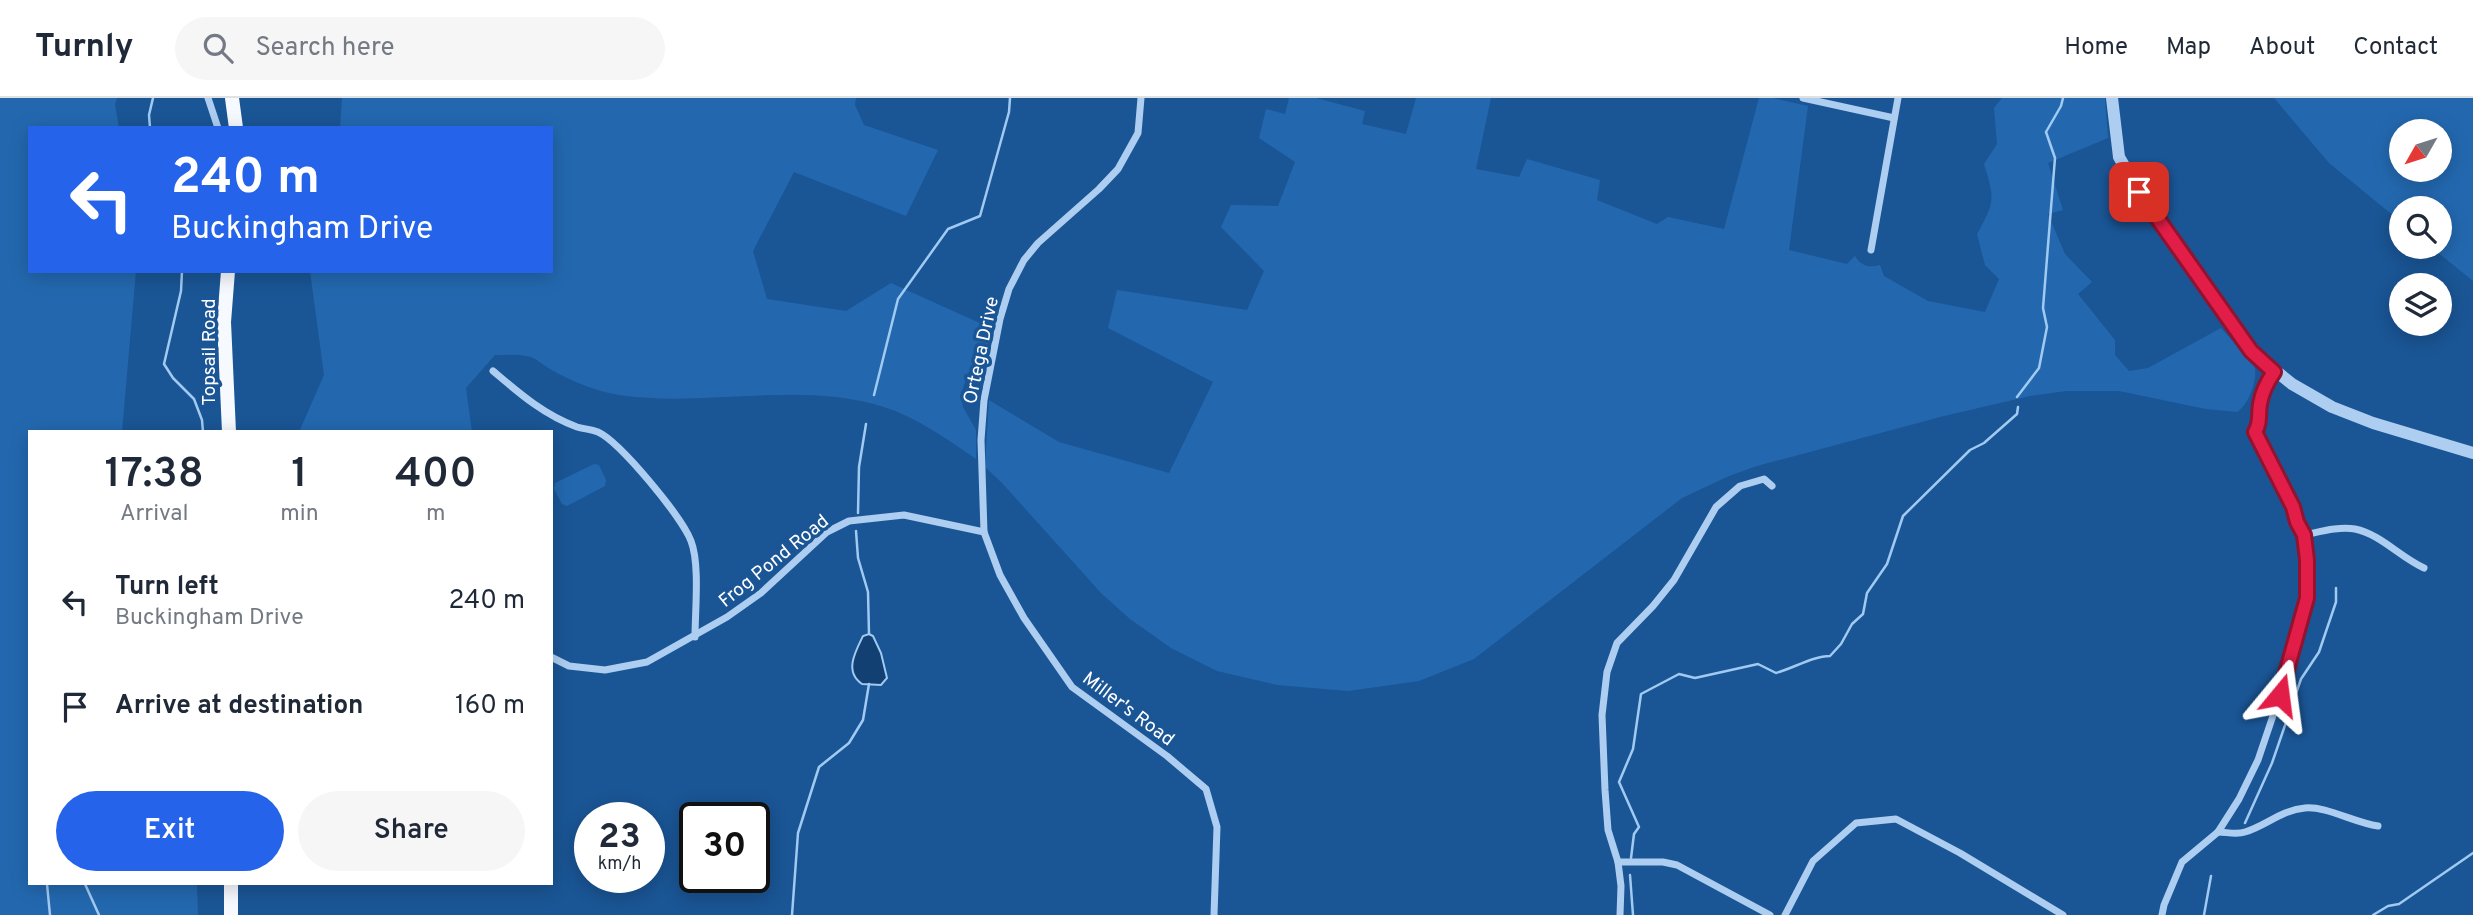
<!DOCTYPE html>
<html lang="en">
<head>
<meta charset="utf-8">
<style>
  :root { --surface:#fff; --page:#f6f6f7; --text:#1f2937; --muted:#747a83; --line:#e0e1e3; --accent:#2563eb }
  body { margin:0; font-family:Overpass,sans-serif; background:var(--page); color:var(--text); height:100vh; display:flex; flex-direction:column; font-size:26px; white-space:nowrap }
  * { box-sizing:border-box; margin:0 }
  p { font-size:23px; color:var(--muted) }
  .icon { flex:none; width:38px; height:38px; fill:none; stroke:currentColor; stroke-width:2; stroke-linecap:round; stroke-linejoin:round }
  .map { position:relative; flex:1; overflow:hidden }
  .details { position:absolute; left:28px; top:332px; width:525px; height:455px; display:flex; flex-direction:column; background:var(--surface); border-radius:0px; box-shadow:0 4px 18px #0003 }
  .details>* { flex:none }
  .hud { position:absolute; left:28px; top:28px; width:525px; height:147px; border-radius:0px; box-shadow:0 4px 18px #0003; background:#2563eb; color:#fff; overflow:hidden }
  .needle { width:46px; rotate:231deg }
  .fabs { position:absolute; left:2389px; top:21px; display:grid; gap:14px }
  .fabs a { display:grid; place-items:center; width:63px; height:63px; border-radius:50%; background:var(--surface); box-shadow:0 4px 18px #0003; font-size:35px }
  .speed { position:absolute; left:574px; top:704px; display:flex; gap:14px; font-size:35px; font-weight:700; text-align:center }
  .speed>* { display:grid; place-content:center; width:91px; height:91px; border-radius:50%; background:var(--surface); box-shadow:0 4px 18px #0003; line-height:1 }
  .speed small { font-size:18px; font-weight:400 }
  .speed .limit { border:4px solid #111; border-radius:10px; background:#fff; color:#111 }
  .pin { position:absolute; display:grid; place-items:center; width:60px; height:60px; color:#fff; margin:-30px; border-radius:14px; box-shadow:0 4px 10px #0006 }
  .me { position:absolute; width:77px; margin:-38px; rotate:16deg; stroke-linejoin:round; filter:drop-shadow(0 0 5px #0008) }
  .turn { display:flex; align-items:center; gap:24px; height:147px; padding:0 28px; font-size:32px }
  .turn .icon { width:91px; height:91px; stroke-width:2.5 }
  .turn b { display:block; font-size:49px; line-height:60px }
  .eta { display:flex; justify-content:space-evenly; align-items:center; height:119px; text-align:center }
  .eta b { font-size:42px; font-weight:600; line-height:49px }
  .action { display:flex; gap:14px; margin-top:auto; padding:14px 28px }
  .action a { flex:1; height:80px; border-radius:42px; background:var(--accent); color:#fff; font-size:28px; font-weight:600; line-height:80px; text-align:center }
  .action a+a { background:var(--page); color:var(--text) }
  ul { padding:0; list-style:none }
  li { display:flex; align-items:center; gap:21px; height:105px; padding:0 28px }
  li div { flex:1 }
  li b { display:block; font-size:26px }
  li em { font-style:normal }
  header { display:flex; align-items:center; gap:42px; box-sizing:border-box; height:98px; padding:0 35px; background:var(--surface); border-bottom:2px solid var(--line) }
  header strong { font-size:33px }
  nav { display:flex; gap:38px; margin-inline-start:auto; font-size:24px }
  .search { width:490px; height:63px; background:var(--page); display:flex; align-items:center; gap:18px; box-sizing:border-box; padding:0 24px; border-radius:38px; color:var(--muted); font-size:26px }
  .map>svg:first-child { display:block }
  .green { fill:#2368af; fill-rule:evenodd }
  .water { fill:#124073; stroke:#a0caf2; stroke-width:2 }
  .lines { fill:none; stroke-linecap:round; stroke-linejoin:round }
  .stream { stroke:#a0caf2; stroke-width:2.5 }
  .minor { stroke:#adcef0; stroke-width:7 }
  .tertiary { stroke:#adcef0; stroke-width:12 }
  .primary { stroke:#f6faff; stroke-width:14 }
  .route-casing { stroke:#92132f; stroke-width:18 }
  .route { stroke:#e11d48; stroke-width:12 }
  .labels { text-anchor:middle; stroke-width:7; stroke-linejoin:round; paint-order:stroke }
  .street-label { font-size:19px; fill:#fff; stroke:#1a5595 }
</style>
</head>
<body>
<header>
<strong>Turnly</strong>
<div class="search"><svg class="icon" aria-label="search" viewBox="0 0 24 24"><circle cx="10" cy="10" r="6"/><path d="M15 15l6 6"/></svg>Search here</div>
<nav><a>Home</a><a>Map</a><a>About</a><a>Contact</a></nav>
</header>
<div class="map">
<svg width="2473" height="817" viewBox="0 0 2473 817">
  <rect width="100%" height="100%" fill="#1a5595"/>
  <g class="green">
    <polygon points="0,0 117,0 115,6 119,30 30,30 30,173 136,173 122,334 30,334 30,786 197,786 198,817 0,817"/>
    <path d="M342,0h514l-1,7 9,20 74,25 -32,66 -112,-44 -41,79 14,48 79,12 45,-28 102,46 -8,29 -17,15 -7,21 2,13 13,23v29c-29,-20 -58,-41 -92,-52 -85,-27 -178,1 -265,-12 -24,-4 -48,-14 -69,-26 -7,-4 -15,-12 -23,-13 -10,-2 -22,-1 -32,-1l-29,33 6,44h-173l25,-57 -14,-104h241v-143h-211z"/>
    <path d="M1289,0h27l49,13 -3,13 44,10 10,-36h75l-15,71 43,8 8,-18 73,21 -3,20 60,24 11,-7 56,12 35,-131h14l35,8 -19,144 58,14 8,-8c6,10 14,12 25,9l4,11 44,25 57,11 14,-33 -14,-14 -8,-31c18,-32 18,-35 7,-70l13,-20 -3,-36 8,-10h103l3,40 -60,25 15,47 -15,4 17,40 27,28 -14,12 37,46v15l14,16 19,-3 73,-40 33,37c5,12 -5,40 -17,47l-31,-3 -87,-18h-53l-36,5 -86,20 -187,50 -28,10 -47,22 -208,161 -55,22 -71,10 -71,-6 -60,-14 -46,-23 -41,-29 -29,-26 -99,-110 -17,-16 4,-67 70,42 110,31 44,-91 -105,-54 9,-38 130,20 17,-39 -43,-44 10,-22 47,1 17,-44 -36,-24 7,-29 19,5z"/>
    <path d="M2274,0h199v183l-42,-34h9v-39h-39v14l-72,-59zM2401,33h39v39h-39z"/>
    <polygon points="594,366 599,367 606,382 605,388 567,408 562,406 554,391 555,385"/>
  </g>
  <path class="water" d="M869,536l4,2 8,17 6,25 -6,7 -19,-1c-18,-12 -7,-32 1,-48z"/>
  <g class="lines">
    <g class="stream">
      <polyline points="150,30 149,17 153,0"/>
      <polyline points="182,173 181,193 164,266 173,280 194,301 202,322 203,334"/>
      <polyline points="874,297 898,201 948,131 980,118 1009,14 1010,0"/>
      <polyline points="2017,299 2039,270 2047,229 2043,210 2055,60 2046,34 2061,8 2063,0"/>
      <polyline points="858,415 859,369 866,326"/>
      <polyline points="856,433 858,460 868,494 869,536"/>
      <polyline points="2245,725 2272,665 2301,581 2319,554 2336,504 2336,490"/>
      <path d="M1631,760l3,-24 5,-7 -20,-45 14,-33 8,-55 38,-20 16,4 63,-14 18,9c18,-5 37,-17 54,-17l11,-12 11,-20 11,-10 4,-21 20,-29 16,-48 67,-66 14,-7 33,-29 1,-7"/>
      <polyline points="1630,777 1633,817"/>
      <polyline points="47,786 50,817"/>
      <polyline points="85,786 99,817"/>
      <polyline points="792,817 798,735 819,669 849,645 863,622 869,586"/>
      <polyline points="2204,817 2211,778"/>
      <polyline points="2373,817 2388,808 2399,806 2473,755"/>
    </g>
    <g class="minor">
      <polyline points="208,0 218,30"/>
      <polyline points="1141,0 1138,35 1118,71 1099,91 1038,145 1024,162 1009,191 1000,221 984,302 981,342 984,434 1000,477 1024,520 1072,589 1167,658 1206,691 1217,729 1214,817"/>
      <polyline points="1803,0 1894,20"/>
      <polyline points="1871,152 1898,0"/>
      <path d="M493,273c26,22 51,44 84,56 6,2 14,2 21,5 22,10 84,85 93,109 9,23 4,70 4,96"/>
      <path d="M2304,437c15,-3 35,-9 51,-6 25,5 45,28 69,39"/>
      <polyline points="551,559 569,568 605,572 647,564 727,519 761,495 827,434 849,423 904,417 984,434"/>
      <path d="M2218,734c8,0 19,3 27,0 21,-6 36,-22 60,-24 21,-2 50,15 73,18"/>
      <polyline points="1618,764 1663,764 1677,767 1770,817"/>
      <polyline points="1620,817 1621,788 1618,764 1608,732 1605,692 1602,617 1607,574 1617,545 1653,508 1674,482 1716,409 1740,388 1764,381 1772,388"/>
      <polyline points="1785,817 1813,763 1856,725 1896,721 1960,755 2063,817"/>
      <path d="M2162,817l2,-10 18,-43 36,-30 21,-33 19,-39 22,-65 27,-97v-38l-3,-25 -7,-13 -12,-35 -30,-55c6,-10 3,-17 5,-28 2,-12 7,-22 14,-32"/>
    </g>
    <polyline class="tertiary" points="2112,0 2119,59 2149,111 2251,253 2292,286 2332,309 2373,325 2473,355"/>
    <g class="primary">
      <polyline points="232,0 236,30"/>
      <polyline points="228,173 224,224 229,334"/>
      <polyline points="231,786 231,817"/>
    </g>
  </g>
  <g class="lines">
    <g class="route-casing">
      <path id="route" d="M2139,94l112,159 23,21c-7,10 -12,20 -14,32 -2,12 1,18 -5,28l38,75 4,15 7,13 3,25v38l-27,97"/>
    </g>
    <use href="#route" class="route"/>
  </g>
  <g class="labels">
    <g class="street-label">
      <text transform="translate(980 252) rotate(-78)" y="7">Ortega Drive</text>
      <text transform="translate(208 254) rotate(-90)" y="7">Topsail Road</text>
      <text transform="translate(773 462) rotate(-39)" y="7">Frog Pond Road</text>
      <text transform="translate(1129 610) rotate(37)" y="7">Miller's Road</text>
    </g>
  </g>
</svg>
<div class="fabs">
<a><svg class="needle" viewBox="-14 -14 28 28"><path d="M0-13l5 13h-10z" fill="#e53935"/><path d="M0 13l5-13h-10z" fill="#747a83"/></svg></a>
<a><svg class="icon" aria-label="search" viewBox="0 0 24 24"><circle cx="10" cy="10" r="6"/><path d="M15 15l6 6"/></svg></a>
<a><svg class="icon" aria-label="layers" viewBox="0 0 24 24"><path d="M12 4l9 5-9 5-9-5zM3 14l9 5 9-5"/></svg></a>
</div>
<div class="speed"><div>23<small>km/h</small></div><div class="limit">30</div></div>
<div class="pin" style="left:2139px;top:94px;background:#d93025"><svg class="icon" aria-label="arrive" viewBox="0 0 24 24"><path d="M6 21V4h12l-3 4 3 4H6"/></svg></div>
<svg class="me" style="left:2280px;top:597px" viewBox="-20 -20 40 40"><path d="M0-17L14 15 0 8-14 15z" fill="#e11d48" stroke="#fff" stroke-width="4"/></svg>
<div class="hud">
<div class="turn"><svg class="icon" aria-label="left" viewBox="0 0 24 24"><path d="M17 20v-9H6M10 6l-5 5 5 5"/></svg><div><b>240 m</b>Buckingham Drive</div></div>
</div>
<section class="details">
<div class="eta">
<div><b>17:38</b><p>Arrival</p></div>
<div><b>1</b><p>min</p></div>
<div><b>400</b><p>m</p></div>
</div>
<ul>
<li><svg class="icon" aria-label="left" viewBox="0 0 24 24"><path d="M17 20v-9H6M10 6l-5 5 5 5"/></svg><div><b>Turn left</b><p>Buckingham Drive</p></div><em>240 m</em></li>
<li><svg class="icon" aria-label="arrive" viewBox="0 0 24 24"><path d="M6 21V4h12l-3 4 3 4H6"/></svg><div><b>Arrive at destination</b></div><em>160 m</em></li>
</ul>
<div class="action"><a>Exit</a><a>Share</a></div>
</section>
</div>
</body>
</html>
